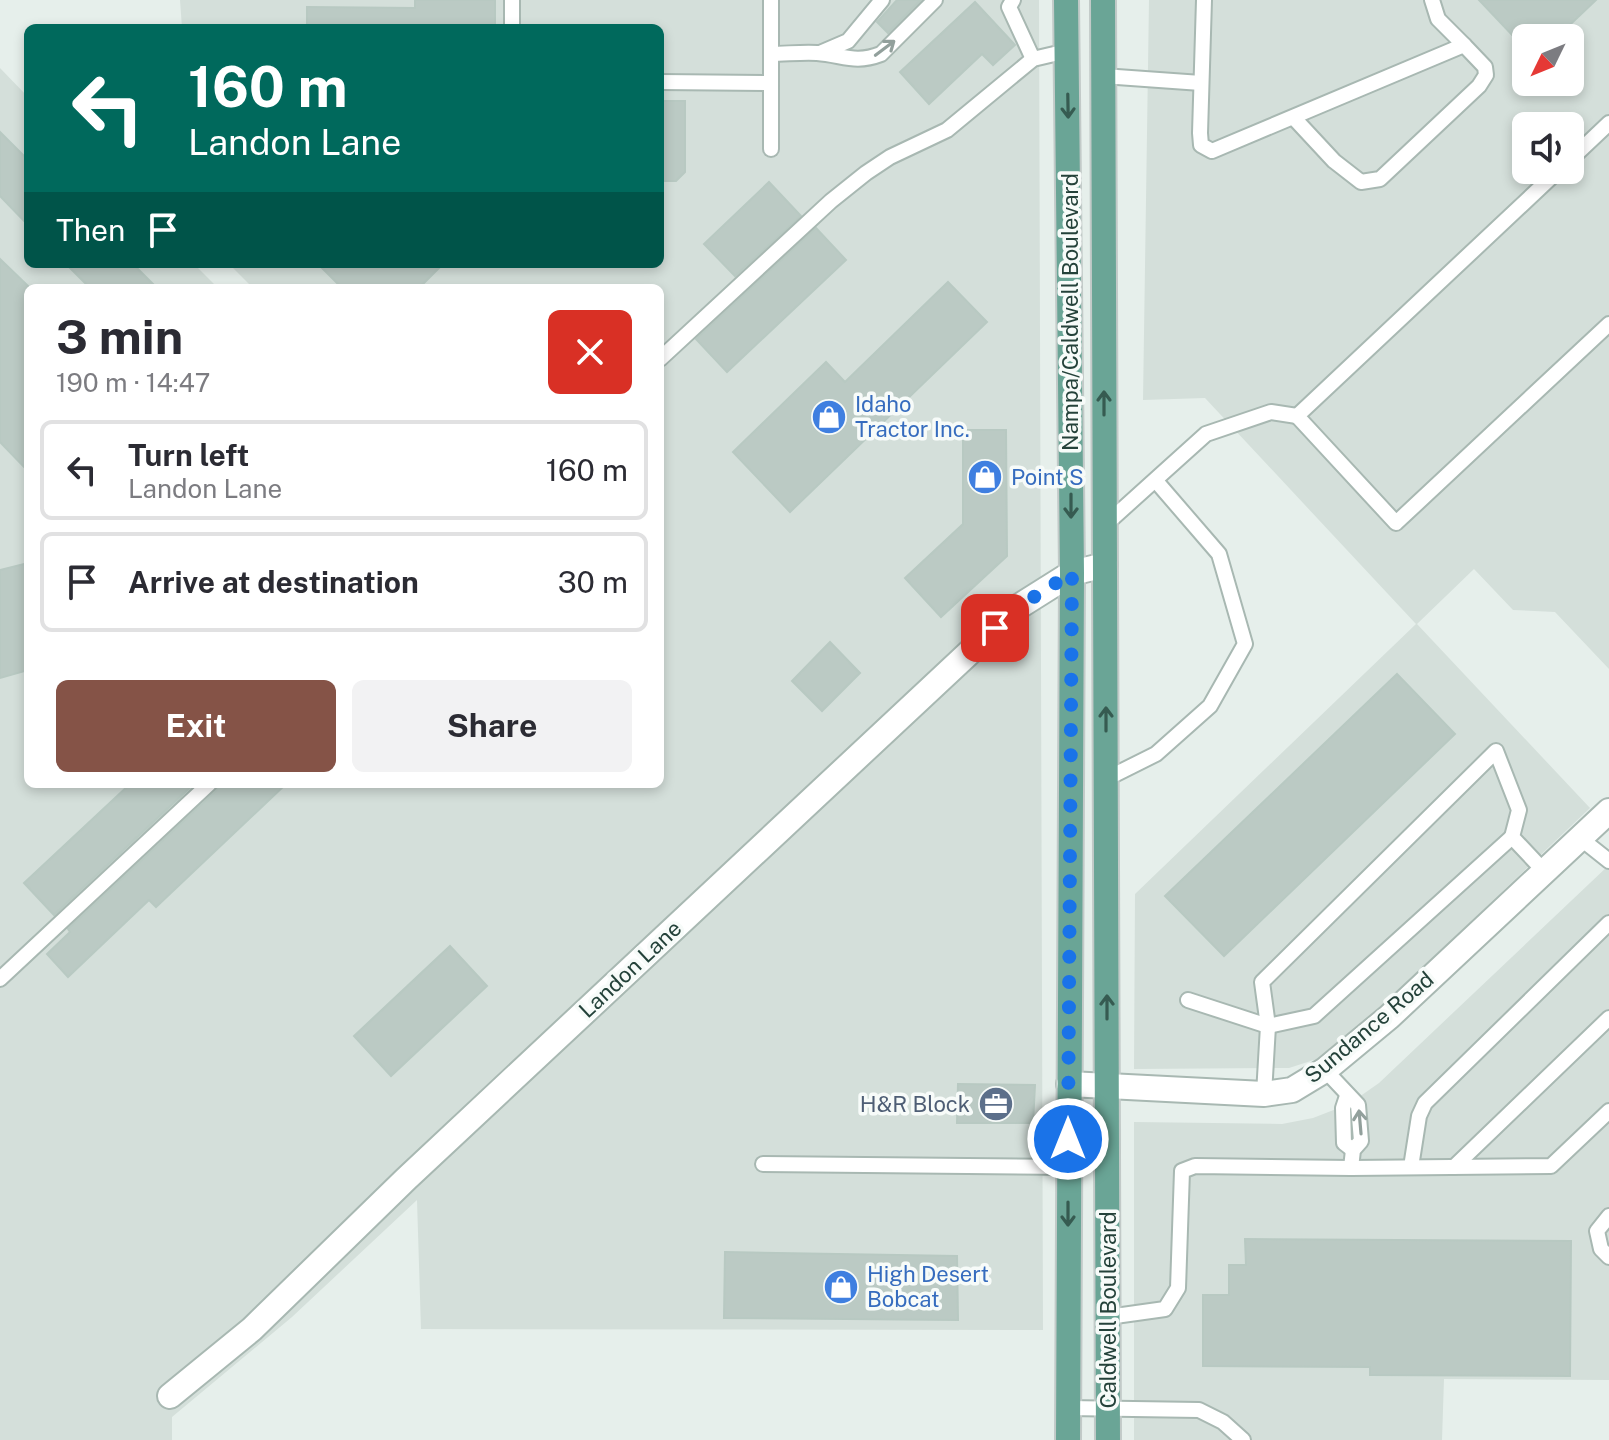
<!DOCTYPE html>
<html lang="en">
<head>
<meta charset="utf-8">
<style>
  :root { --surface:#fff; --page:#f2f2f3; --text:#2b2b33; --muted:#7c7c81; --line:#e1e1e2; --accent:#855347 }
  body { margin:0; font-family:"Public Sans",sans-serif; background:var(--page); color:var(--text); height:100vh; display:flex; flex-direction:column; font-size:30px; white-space:nowrap }
  * { box-sizing:border-box; margin:0 }
  p { font-size:26px; color:var(--muted) }
  .icon { flex:none; width:44px; height:44px; fill:none; stroke:currentColor; stroke-width:2; stroke-linecap:round; stroke-linejoin:round }
  .map { position:relative; flex:1; overflow:hidden }
  .details { position:absolute; left:24px; top:284px; width:640px; height:504px; display:flex; flex-direction:column; background:var(--surface); border-radius:12px; box-shadow:0 4px 12px #0003 }
  .details>* { flex:none }
  .hud { position:absolute; left:24px; top:24px; width:640px; height:244px; border-radius:12px; box-shadow:0 4px 12px #0003; background:#00695c; color:#fff; overflow:hidden }
  .needle { width:52px; rotate:227deg }
  .tools { position:absolute; left:1512px; top:24px; display:grid; gap:16px }
  .tools a { display:grid; place-items:center; width:72px; height:72px; border-radius:12px; background:var(--surface); box-shadow:0 4px 12px #0003; font-size:40px }
  .pin { position:absolute; display:grid; place-items:center; width:68px; height:68px; color:#fff; margin:-34px; border-radius:16px; box-shadow:0 4px 12px #0006 }
  .me { position:absolute; width:88px; margin:-44px; rotate:0deg; stroke-linejoin:round; filter:drop-shadow(0 0 6px #0008) }
  .turn { display:flex; align-items:center; gap:28px; height:168px; padding:0 32px; font-size:36px }
  .turn .icon { width:104px; height:104px; stroke-width:2.5 }
  .turn b { display:block; font-size:56px; line-height:68px }
  .then { display:flex; align-items:center; height:76px; padding:0 32px; background:#0003; gap:16px; font-size:30px }
  .round { display:grid; place-items:center; flex:none; width:84px; height:84px; border-radius:12px; background:var(--page) }
  .headline { display:flex; align-items:center; justify-content:space-between; height:136px; padding:0 32px }
  h1 { font-size:48px; font-weight:700; line-height:60px }
  .primary-button { display:flex; gap:16px; margin-top:auto; padding:16px 32px }
  .primary-button a { flex:1; height:92px; border-radius:12px; background:var(--accent); color:#fff; font-size:32px; font-weight:700; line-height:92px; text-align:center }
  .primary-button a+a { background:var(--page); color:var(--text) }
  ul { padding:0; list-style:none }
  li { display:flex; align-items:center; gap:24px; height:100px; margin:0 16px 12px; padding:0 16px; border:4px solid var(--line); border-radius:12px }
  li div { flex:1 }
  li b { display:block; font-size:30px }
  li em { font-style:normal }
  .map>svg:first-child { display:block }
  .built { fill:#d4dfda; fill-rule:evenodd }
  .building { fill:#bbcac4; stroke:#b8c9c2; stroke-width:2 }
  .lines { fill:none; stroke-linecap:round; stroke-linejoin:round }
  .lane-casing { stroke:#a8b8b2; stroke-width:18 }
  .street-casing { stroke:#a8b8b2; stroke-width:28 }
  .primary-casing { stroke:#c2cac8; stroke-width:28 }
  .lane { stroke:#fff; stroke-width:14 }
  .street { stroke:#fff; stroke-width:24 }
  .primary { stroke:#6aa596; stroke-width:24 }
  .oneway { stroke:#92a09c }
  .oneway2 { stroke:#365b51 }
  .route { stroke:#1a73e8; stroke-width:14; stroke-dasharray:0 25.2 }
  .labels { text-anchor:middle; stroke-width:7; stroke-linejoin:round; paint-order:stroke }
  .street-label { font-size:22px; fill:#24423a; stroke:#f7fbf9 }
  .shop-label { font-size:22px; fill:#366cbe; stroke:#f7fbf9; text-anchor:start }
  .service-label { font-size:22px; fill:#4e5e75; stroke:#f7fbf9; text-anchor:end }
</style>
</head>
<body>
<div class="map">
<svg width="1609" height="1440" viewBox="0 0 1609 1440">
  <rect width="100%" height="100%" fill="#e6efeb"/>
  <g class="built">
    <polygon points="180,0 1039,0 1043,1330 421,1329 417,1200 292,1317 172,1417 172,1440 0,1440 0,68 28,97 28,264 194,264 218,288 28,288 28,784 660,784 660,288 253,288 229,264 660,264 660,28 182,28"/>
    <path d="M1149,0h460v669l-54,-57 -42,-2 -39,-41 -57,55 173,184 -246,234 -27,17 -28,9 -155,1 1,-175 281,-270 -211,-226 -62,2zM1526,38h44v44h-44zM1526,126h44v44h-44z"/>
    <polygon points="1609,865 1609,1380 1444,1379 1442,1440 1134,1440 1134,1122 1282,1124 1313,1118 1349,1104 1379,1083"/>
  </g>
  <g class="building">
    <polygon points="415,0 495,0 495,28 307,28 307,7 415,8"/>
    <polygon points="897,0 921,0 888,33 877,22"/>
    <polygon points="1479,0 1596,0 1556,38 1515,38"/>
    <polygon points="975,2 1015,45 993,65 982,54 929,104 900,72"/>
    <polygon points="660,101 685,101 685,172 676,181 660,181"/>
    <polygon points="0,132 28,160 28,225 0,196"/>
    <polygon points="769,182 801,216 735,276 704,244"/>
    <polygon points="816,228 846,260 727,372 696,339"/>
    <polygon points="0,259 28,286 28,471 0,442"/>
    <polygon points="66,264 133,264 157,288 90,288"/>
    <polygon points="318,264 443,264 419,288 342,288"/>
    <polygon points="948,282 987,322 790,512 733,452 826,362 845,382"/>
    <polygon points="963,430 1006,430 1007,556 941,617 905,578 963,524"/>
    <polygon points="28,563 28,670 0,678 0,570"/>
    <polygon points="830,642 860,673 822,711 792,681"/>
    <polygon points="1397,674 1455,734 1224,956 1165,896"/>
    <polygon points="130,784 194,784 54,915 24,883"/>
    <polygon points="219,784 286,784 156,907 149,900 68,977 47,954 70,932 68,929 216,791"/>
    <polygon points="450,946 487,986 391,1076 354,1036"/>
    <polygon points="958,1084 1035,1085 1033,1123 957,1123"/>
    <polygon points="1245,1239 1571,1241 1570,1376 1370,1375 1370,1367 1203,1366 1203,1295 1229,1295 1229,1265 1246,1265"/>
    <polygon points="725,1252 957,1256 958,1320 724,1318"/>
  </g>
  <g class="lines">
    <g class="lane-casing">
      <g id="lane">
        <polyline points="771,0 771,149"/>
        <polyline points="1013,0 1009,7 1033,59"/>
        <polyline points="1204,0 1200,133 1201,145 1212,151 1464,45 1438,19 1432,0"/>
        <polyline points="512,28 512,0"/>
        <polyline points="820,53 848,41 882,0"/>
        <path d="M771,54c15,0 31,-2 46,-1 26,2 38,11 64,1l54,-54"/>
        <polyline points="1103,76 1201,83"/>
        <polyline points="660,82 771,83"/>
        <polyline points="1294,118 1334,161 1361,182 1380,179 1479,86 1486,75 1485,67 1464,45"/>
        <polyline points="1570,160 1609,123"/>
        <polyline points="1559,170 1297,416 1396,523 1609,324"/>
        <polyline points="660,359 831,201 866,173 890,157 947,130 1033,59 1067,51"/>
        <polyline points="1105,525 1206,434 1271,412 1297,416"/>
        <polyline points="1106,779 1156,754 1210,706 1245,644 1219,554 1156,481"/>
        <polyline points="1580,838 1609,861"/>
        <polyline points="0,979 209,784"/>
        <polyline points="1188,1000 1268,1026 1314,1016 1512,837"/>
        <polyline points="1264,1094 1268,1026 1262,982 1496,751 1519,810 1512,837 1544,871"/>
        <polyline points="1347,1096 1343,1108 1344,1143 1353,1150"/>
        <polyline points="763,1164 1068,1167"/>
        <polyline points="1411,1167 1419,1116 1425,1103 1609,923"/>
        <polyline points="1454,1167 1609,1018"/>
        <polyline points="1351,1168 1551,1166 1609,1111"/>
        <polyline points="1609,1216 1597,1231 1601,1249 1609,1257"/>
        <polyline points="1108,1317 1165,1309 1178,1288 1182,1171 1195,1166 1351,1168 1353,1150 1361,1141 1358,1105 1325,1070"/>
        <polyline points="1068,1408 1199,1410 1223,1422 1243,1440"/>
      </g>
    </g>
    <g class="street-casing">
      <g id="street">
        <polyline points="1069,1084 1264,1094 1292,1090 1325,1070 1389,1017 1609,811"/>
        <polyline points="170,1396 252,1329 406,1179 1018,607 1072,573 1105,565"/>
      </g>
    </g>
    <g class="primary-casing">
      <g id="primary">
        <polyline points="1066,0 1072,573 1068,1440"/>
        <polyline points="1103,0 1108,1440"/>
      </g>
    </g>
    <use href="#lane" class="lane"/>
    <use href="#street" class="street"/>
    <use href="#primary" class="primary"/>
  </g>
  <defs><path id="oneway-shaft" d="M-6 0H5M1.5-3L5.5 0L1.5 3" fill="none" stroke-width="1.6" stroke-linecap="round" stroke-linejoin="round" transform="scale(2)"/></defs>
  <g class="oneway">
    <use href="#oneway-shaft" transform="translate(885 48) rotate(-37)"/>
    <use href="#oneway-shaft" transform="translate(1360 1122) rotate(-95)"/>
  </g>
  <g class="oneway2">
    <use href="#oneway-shaft" transform="translate(1068 106) rotate(89)"/>
    <use href="#oneway-shaft" transform="translate(1104 403) rotate(-90)"/>
    <use href="#oneway-shaft" transform="translate(1071 506) rotate(90)"/>
    <use href="#oneway-shaft" transform="translate(1106 719) rotate(-90)"/>
    <use href="#oneway-shaft" transform="translate(1107 1007) rotate(-90)"/>
    <use href="#oneway-shaft" transform="translate(1068 1214) rotate(90)"/>
  </g>
  <g class="lines">
    <polyline class="route" points="995,628 1018,607 1072,573 1068,1139"/>
  </g>
  <defs>
    <g id="shop-disc" transform="scale(1.8)"><circle r="9.5" fill="#3f7fe0" stroke="#f7fbf9"/><path d="M-5-2.5h2.3a2.7 3.5 0 0 1 5.4 0H5L5.5 6h-11ZM-1.5-2.5h3a1.5 2.3 0 0 0-3 0Z" fill="#fff"/></g>
    <g id="office-disc" transform="scale(1.8)"><circle r="9.5" fill="#5c6f8a" stroke="#f7fbf9"/><path d="M-6-3h4V-5.5h4V-3h4V5H-6ZM-1-4.5V-3h2v-1.5ZM-6 0V1H6V0Z" fill="#fff"/></g>
  </defs>
  <g fill-rule="evenodd">
    <use href="#shop-disc" x="829" y="417"/>
    <use href="#shop-disc" x="985" y="477"/>
    <use href="#office-disc" x="996" y="1104"/>
    <use href="#shop-disc" x="841" y="1287"/>
  </g>
  <g class="labels">
    <g class="street-label">
      <text transform="translate(1070 312) rotate(-90)" y="8">Nampa/Caldwell Boulevard</text>
      <text transform="translate(630 969) rotate(-43)" y="8">Landon Lane</text>
      <text transform="translate(1369 1027) rotate(-40)" y="8">Sundance Road</text>
      <text transform="translate(1108 1310) rotate(-90)" y="8">Caldwell Boulevard</text>
    </g>
    <g class="shop-label">
      <text x="855" y="412">Idaho<tspan x="855" dy="25">Tractor Inc.</tspan></text>
      <text x="1011" y="485">Point S</text>
      <text x="867" y="1282">High Desert<tspan x="867" dy="25">Bobcat</tspan></text>
    </g>
    <g class="service-label">
      <text x="970" y="1112">H&amp;R Block</text>
    </g>
  </g>
</svg>
<div class="tools">
<a><svg class="needle" viewBox="-14 -14 28 28"><path d="M0-13l5 13h-10z" fill="#e53935"/><path d="M0 13l5-13h-10z" fill="#7c7c81"/></svg></a>
<a><svg class="icon" aria-label="sound" viewBox="0 0 24 24"><path d="M4 9h4l5-4v14l-5-4H4zM17 9q2 3 0 6"/></svg></a>
</div>
<div class="pin" style="left:995px;top:628px;background:#d93025"><svg class="icon" aria-label="arrive" viewBox="0 0 24 24"><path d="M6 21V4h12l-3 4 3 4H6"/></svg></div>
<svg class="me" style="left:1068px;top:1139px" viewBox="-20 -20 40 40"><circle r="17" fill="#1a73e8" stroke="#fff" stroke-width="3"/><path d="M0-11L8 9 0 5-8 9z" fill="#fff"/></svg>
<div class="hud">
<div class="turn"><svg class="icon" aria-label="left" viewBox="0 0 24 24"><path d="M17 20v-9H6M10 6l-5 5 5 5"/></svg><div><b>160 m</b>Landon Lane</div></div>
<div class="then">Then<svg class="icon" aria-label="arrive" viewBox="0 0 24 24"><path d="M6 21V4h12l-3 4 3 4H6"/></svg></div>
</div>
<section class="details">
<div class="headline"><div><h1>3 min</h1><p>190 m · 14:47</p></div><a class="round" style="background:#d93025;color:#fff"><svg class="icon" aria-label="close" viewBox="0 0 24 24"><path d="M6 6l12 12M18 6L6 18"/></svg></a></div>
<ul>
<li><svg class="icon" aria-label="left" viewBox="0 0 24 24"><path d="M17 20v-9H6M10 6l-5 5 5 5"/></svg><div><b>Turn left</b><p>Landon Lane</p></div><em>160 m</em></li>
<li><svg class="icon" aria-label="arrive" viewBox="0 0 24 24"><path d="M6 21V4h12l-3 4 3 4H6"/></svg><div><b>Arrive at destination</b></div><em>30 m</em></li>
</ul>
<div class="primary-button"><a>Exit</a><a>Share</a></div>
</section>
</div>
</body>
</html>
